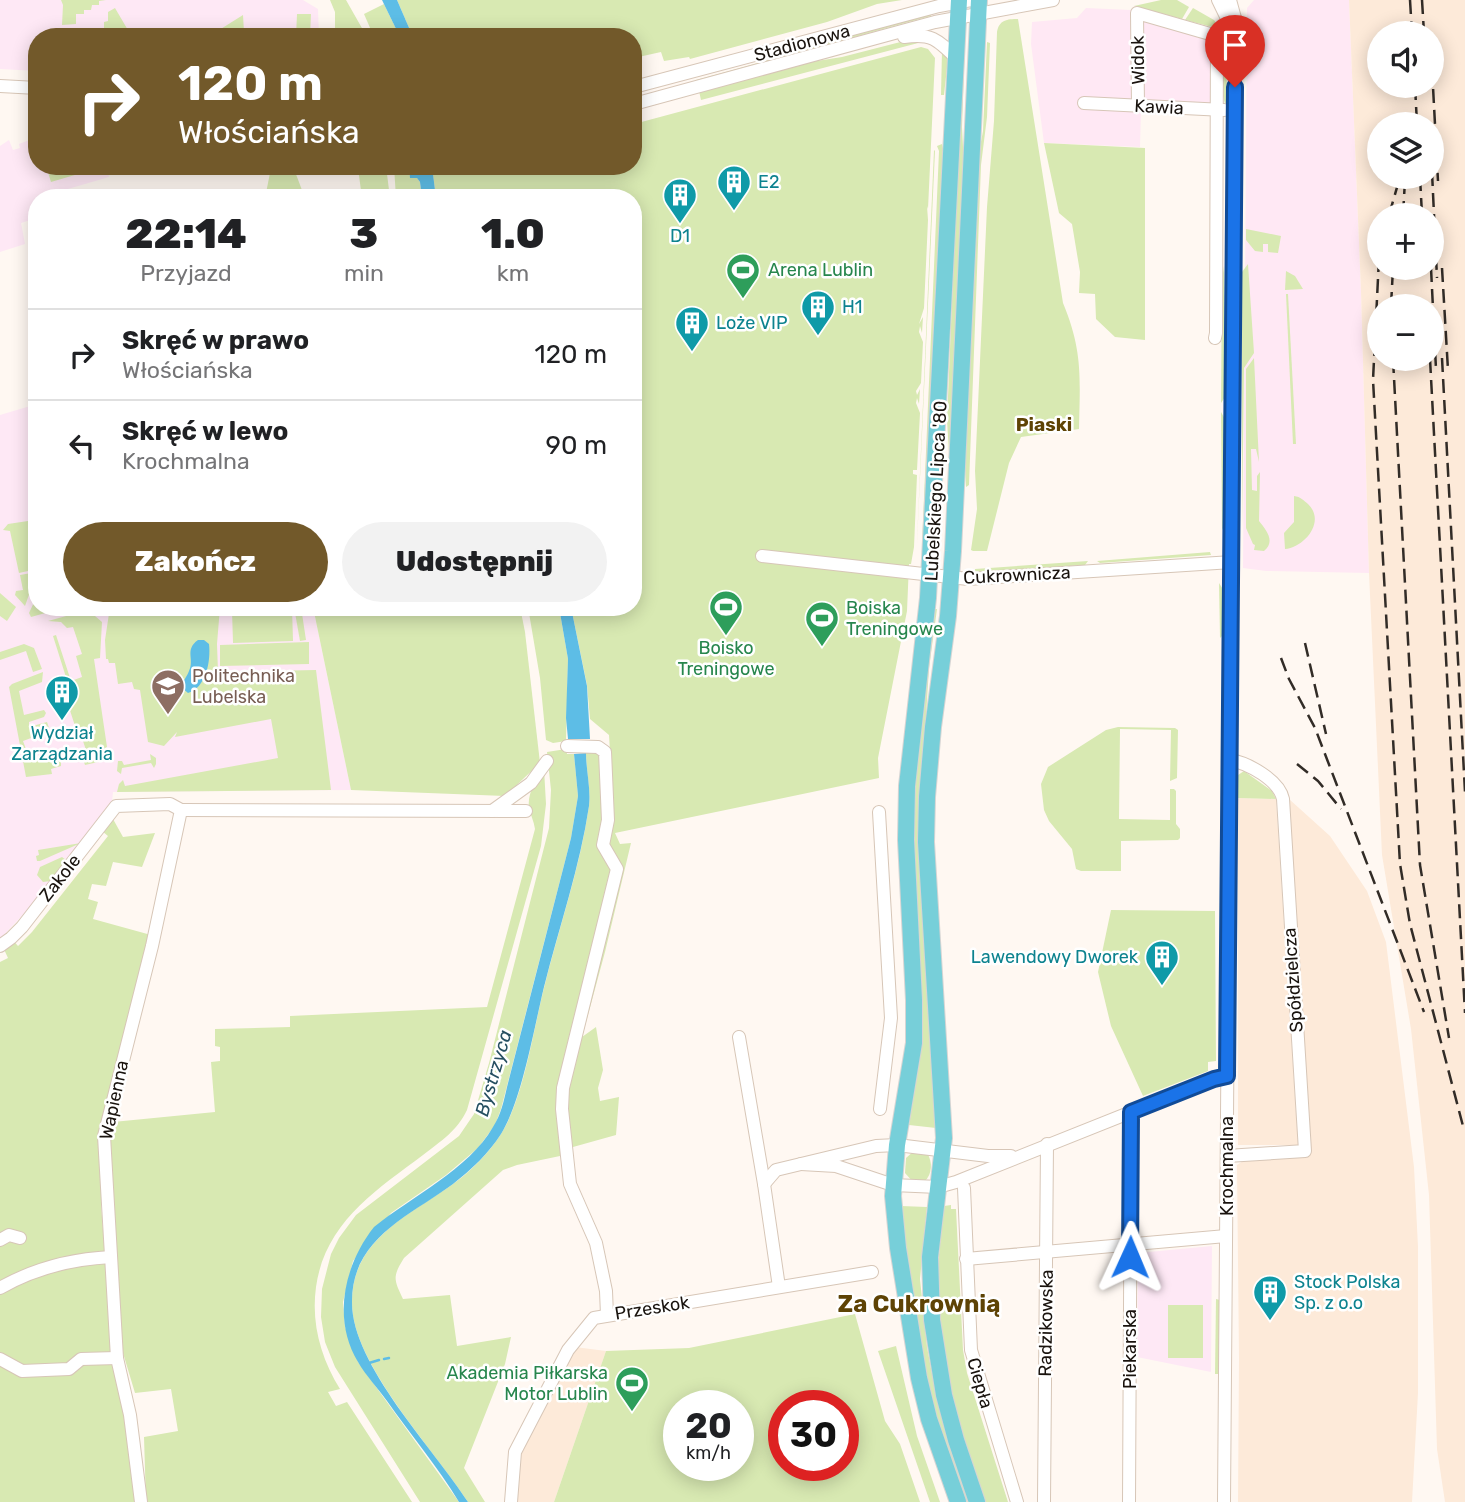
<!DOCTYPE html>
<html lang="pl">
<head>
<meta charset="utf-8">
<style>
  :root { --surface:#fff; --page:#f2f2f2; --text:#202124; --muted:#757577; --line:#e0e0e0; --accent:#72592a }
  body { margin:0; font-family:Rubik,sans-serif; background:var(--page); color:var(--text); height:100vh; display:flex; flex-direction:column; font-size:26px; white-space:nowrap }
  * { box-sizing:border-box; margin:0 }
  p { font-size:23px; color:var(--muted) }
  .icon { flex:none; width:38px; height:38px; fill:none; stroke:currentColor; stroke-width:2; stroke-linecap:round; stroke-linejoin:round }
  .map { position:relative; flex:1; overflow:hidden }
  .drawer { position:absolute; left:28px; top:189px; width:614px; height:427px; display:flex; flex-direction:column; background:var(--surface); border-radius:28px; box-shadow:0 4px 18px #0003 }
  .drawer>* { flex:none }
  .hud { position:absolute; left:28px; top:28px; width:614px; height:147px; border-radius:28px; box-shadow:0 4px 18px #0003; background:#72592a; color:#fff; overflow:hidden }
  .fabs { position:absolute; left:1367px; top:21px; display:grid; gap:14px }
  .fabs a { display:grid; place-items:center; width:77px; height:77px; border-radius:50%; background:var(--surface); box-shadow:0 4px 18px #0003; font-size:35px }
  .speed { position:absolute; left:663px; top:1390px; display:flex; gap:14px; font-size:35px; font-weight:700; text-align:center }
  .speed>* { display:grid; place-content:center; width:91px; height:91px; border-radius:50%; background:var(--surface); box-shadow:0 4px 18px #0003; line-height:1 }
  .speed small { font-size:18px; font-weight:400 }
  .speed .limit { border:10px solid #d22; background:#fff; color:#111 }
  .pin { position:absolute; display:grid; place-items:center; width:60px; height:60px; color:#fff; margin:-72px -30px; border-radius:50% 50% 50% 0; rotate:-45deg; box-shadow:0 0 7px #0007 }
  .pin .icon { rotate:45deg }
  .me { position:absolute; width:77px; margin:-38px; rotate:1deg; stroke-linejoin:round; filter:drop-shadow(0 0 5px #0008) }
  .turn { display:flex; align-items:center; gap:24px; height:147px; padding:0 35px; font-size:32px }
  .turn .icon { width:91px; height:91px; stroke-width:2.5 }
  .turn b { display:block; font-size:49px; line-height:60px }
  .eta { display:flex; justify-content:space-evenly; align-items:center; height:119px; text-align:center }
  .eta b { font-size:42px; font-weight:800; line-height:49px }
  .cta { display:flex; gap:14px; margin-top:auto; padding:14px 35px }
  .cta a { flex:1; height:80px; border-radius:42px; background:var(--accent); color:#fff; font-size:28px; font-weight:800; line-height:80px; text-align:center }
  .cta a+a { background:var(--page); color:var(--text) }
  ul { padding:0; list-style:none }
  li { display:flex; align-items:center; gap:21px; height:91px; padding:0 35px; border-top:2px solid var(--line) }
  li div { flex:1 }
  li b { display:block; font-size:26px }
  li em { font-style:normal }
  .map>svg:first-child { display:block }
  .commercial { fill:#ffe8f4 }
  .built { fill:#fdead9; fill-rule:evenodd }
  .education { fill:#fee8f5 }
  .green { fill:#d8e9b2; fill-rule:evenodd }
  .water { fill:#5dbde6 }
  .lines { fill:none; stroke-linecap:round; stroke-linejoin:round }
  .stream { stroke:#5dbde6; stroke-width:2.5 }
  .minor-casing { stroke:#d7c6b7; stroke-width:14 }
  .major-casing { stroke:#d6d5d4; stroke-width:18 }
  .minor { stroke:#fff; stroke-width:12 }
  .major { stroke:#77cfd9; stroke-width:16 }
  .rail { stroke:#322c27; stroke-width:2.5; stroke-dasharray:14 7; stroke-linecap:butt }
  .route-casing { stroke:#114b97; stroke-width:18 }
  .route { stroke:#1a73e8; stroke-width:12 }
  .labels { text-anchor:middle; stroke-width:5; stroke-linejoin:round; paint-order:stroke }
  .street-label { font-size:18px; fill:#19130e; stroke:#fff }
  .culture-label { font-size:18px; fill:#0d838f; stroke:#fff; text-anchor:start }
  .leisure-label { font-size:18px; fill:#27864d; stroke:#fff; text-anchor:start }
  .education-label { font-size:18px; fill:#785e54; stroke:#fff; text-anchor:start }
  .neighbourhood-label { font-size:19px; font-weight:bold; fill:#5e4305; stroke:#fff }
  .water-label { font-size:19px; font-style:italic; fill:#264f61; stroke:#fff }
  .district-label { font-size:24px; font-weight:bold; fill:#5e4305; stroke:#fff }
</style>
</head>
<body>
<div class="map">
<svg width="1465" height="1502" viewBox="0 0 1465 1502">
  <rect width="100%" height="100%" fill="#fff8f2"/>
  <g class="commercial">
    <polygon points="1254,0 1349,0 1361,291 1369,573 1266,571 1243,568 1247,8"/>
    <polygon points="1086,8 1131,10 1214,38 1211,114 1141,110 1140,147 1044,143 1031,44 1032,22 1077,18"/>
  </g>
  <g class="built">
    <path d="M1349,0h116v1502h-20l-8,-53 -8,-254 -18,-166 -29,-174 -13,-282 -8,-282zM1379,33h53v53h-53zM1379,124h53v53h-53zM1379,215h53v53h-53zM1379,306h53v53h-53z"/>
    <polygon points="1238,798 1276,799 1298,1145 1238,1145"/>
    <polygon points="1289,799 1330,836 1367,891 1386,942 1414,1167 1418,1247 1418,1393 1412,1502 1238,1502 1239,1358 1237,1165 1243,1161 1309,1155"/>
    <polygon points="575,1347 606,1351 554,1502 515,1502 521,1450"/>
  </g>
  <g class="education">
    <polygon points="0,0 303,0 318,9 319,37 37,37 37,71 0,69"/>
    <polygon points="37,137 37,166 106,166 109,177 37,198 37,218 21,223 25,244 0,252 0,146 9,140 13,150 20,148 19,144"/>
    <polygon points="37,404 37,607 313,607 351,790 113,792 112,802 34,903 0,939 0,415"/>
    <polygon points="1212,1246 1211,1372 1137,1357 1138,1253"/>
  </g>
  <g class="green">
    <polygon points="61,0 106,0 99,1 99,5 92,5 91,10 84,10 84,14 76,14 76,24 62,25 63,5"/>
    <polygon points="330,0 346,0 367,37 335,37 335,12"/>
    <polygon points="397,0 902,0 877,4 827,22 690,59 689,57 664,61 661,52 634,58 634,37 413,37"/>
    <polygon points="1161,0 1177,0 1189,7 1182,19 1134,6"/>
    <polygon points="384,4 400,37 374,37 364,14"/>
    <polygon points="115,8 132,37 86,37 86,29 95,29 95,32 104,32 104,22 108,21 108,12"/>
    <polygon points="1193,8 1214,20 1220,29 1185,20"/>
    <path d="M930,13l1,3c-79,21 -156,45 -234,66l-1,-2c79,-21 156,-45 234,-67z"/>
    <polygon points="297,14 311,14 310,37 296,37"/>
    <polygon points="243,15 244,32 233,30 244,35 208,37"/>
    <path d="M1018,19l45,284c20,48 17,75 16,126l-58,8 -12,26 -22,88h-14l-2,-1 6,-41 -2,-38 12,-264 7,-86 3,-89c2,-12 10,-13 21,-13z"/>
    <polygon points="916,38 922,42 701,100 699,91 804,63 842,57"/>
    <polygon points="963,41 965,41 962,127 964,166 946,546 949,453 947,420"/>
    <polygon points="1226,41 1227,101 1225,104 1222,92"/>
    <polygon points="987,42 990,43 987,117 981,165 969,485 966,487 965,468 978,158 983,131"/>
    <path d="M921,47l7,2 7,9 -7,151 -1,-3 1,14 -4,88 -5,16 4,-7 -1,16 -2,-7 -1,6 4,10 -2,41 -5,8 1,4 3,-6 -1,15 -2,-6 -1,5 4,10 -3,57h-4v4l4,1 -3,72 -3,17h-2l-2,47 -29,147 1,20 -264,55 5,11 11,-1 -26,109 -23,85 14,-10 7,43 -5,18 2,13 19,-4 -3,38 -43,12 -13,9 -43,9 -14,5 -99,88c-12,19 -10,22 -1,41l47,-4 7,51 54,-9 -6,27 -41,104 21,34h-17c-34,-53 -116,-138 -116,-199 -1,-64 58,-88 101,-119 18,-13 36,-31 48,-50 22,-35 32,-101 42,-142 15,-62 37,-123 46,-186 2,-16 -3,-36 -3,-53l24,-1 -1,-17 -19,-16 -3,-34 -16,-78h63v-409h-198l-4,-32h202v-42z"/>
    <polygon points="942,50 948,59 944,95 941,95"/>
    <polygon points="1044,143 1145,148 1145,340 1115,337 1096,319 1095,294 1079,293 1080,272 1072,224 1059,213"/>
    <polygon points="942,144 945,158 924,544 922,544 939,151 937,146"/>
    <polygon points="934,150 935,151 917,543 917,542"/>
    <polygon points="46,166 102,166 102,167 51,182"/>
    <polygon points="355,166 386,166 390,198 362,198 358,168"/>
    <polygon points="394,166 409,166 410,177 417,178 420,182 422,198 396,198"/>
    <polygon points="275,167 294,169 305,198 265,198 270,173"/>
    <polygon points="1246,229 1281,236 1278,253 1268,252 1268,244 1263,244 1263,252 1255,251 1246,240"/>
    <polygon points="1248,264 1254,353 1244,368 1242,530 1242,272"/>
    <polygon points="1224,266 1225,397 1221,403 1222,280"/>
    <polygon points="1286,271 1295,276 1303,289 1285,290"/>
    <polygon points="1286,294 1288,294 1296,444 1293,444"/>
    <path d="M1254,358l5,104 -3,-13h-5l1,41 5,1v-15l3,-4 -1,49c7,9 17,20 5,30l-10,-1 1,-5 -2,-1 -7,-16v-159z"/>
    <polygon points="1221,412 1225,419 1225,524 1222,530"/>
    <path d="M1294,496c7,1 9,4 14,8 18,17 -3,43 -23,45l-1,-16 10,-11z"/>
    <polygon points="28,521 37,525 37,569 19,573 10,531 3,530 8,524"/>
    <polygon points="1210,552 1211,555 1100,563 1097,561"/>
    <polygon points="1088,561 1085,565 975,572 975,569"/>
    <polygon points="37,572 25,606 15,595 16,591 23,590 20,575"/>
    <polygon points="1219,583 1224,591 1224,634 1220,638"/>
    <polygon points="0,593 16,607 7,621 0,616"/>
    <polygon points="37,596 37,607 67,607 31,617 29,613"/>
    <polygon points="110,607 220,607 217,644 218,672 316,670 331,790 117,792 119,784 123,780 125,786 278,758 271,719 175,737 177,732 164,746 148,742 140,690 134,689 132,682 118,684 115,663 109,663 108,659 106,659 105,640"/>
    <polygon points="294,607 301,607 306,640 300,641"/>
    <polygon points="313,607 520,607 525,632 540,763 505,796 351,790"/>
    <polygon points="528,607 559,607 568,659 566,741 553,743 546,740 540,678"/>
    <polygon points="292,609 293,641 233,643 232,611"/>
    <polygon points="935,609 937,609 929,668 918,847 936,1128 909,1125 921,1047 912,860 913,802"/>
    <polygon points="88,610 102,622 100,658 94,659 107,747 105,748 107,760 85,765 83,759 90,757 93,752 86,750 79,729 76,729 65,695 71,693 53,636 56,635 71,681 82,677 76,656 82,654 73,627 67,628 61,622 48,621"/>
    <polygon points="309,642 309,664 220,666 220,645"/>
    <polygon points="24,644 34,648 42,669 33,672 26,651 0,660 0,652"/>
    <polygon points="43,672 42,682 19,691 24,715 44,710 46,713 44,717 29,722 29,727 47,722 50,731 23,741 30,760 66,749 67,753 64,756 69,760 61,762 61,766 51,769 52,774 26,777 9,687 12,684"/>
    <polygon points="1118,727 1175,728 1178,730 1177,778 1170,781 1171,730 1120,729 1119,819 1170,820 1170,789 1174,789 1176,791 1176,824 1180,829 1180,838 1178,840 1121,841 1121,871 1081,871 1076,869 1072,849 1049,821 1044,810 1041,784 1048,767 1106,730"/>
    <polygon points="566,749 567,754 574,754 578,796 571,838 501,1109 495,1125 478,1148 446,1175 391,1213 353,1261 343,1302 345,1327 358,1362 459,1502 420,1502 335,1367 325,1342 321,1317 322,1289 331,1254 339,1238 356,1215 459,1136 474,1114 489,1063 549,828 551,790 547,752"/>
    <polygon points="150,754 156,758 156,764 154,768 151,763 122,768 121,774 117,771 118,761 122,761 124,765 151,760"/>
    <path d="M544,769l2,35 -5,42 -74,264c-10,21 -26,31 -44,45 -48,36 -98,68 -107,132 -5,37 5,71 24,102l-12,3 8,14 11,-4 65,100h-266l-2,-65 34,-6 -7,-42 -36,4 -12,-40 -14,-217 4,-14 102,-10 -4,-50 9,-1v-14l-5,-1v-17l75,-2v-11l197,-9 48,-178c-1,-8 -5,-15 -6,-22 -2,-14 8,-28 15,-38z"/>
    <polygon points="1244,771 1272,791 1276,799 1238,798 1238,775"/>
    <polygon points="113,819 123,837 155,833 142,867 113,862 106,886 92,884 88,899 98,902 93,919 151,935 101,1136 101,1205 113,1354 127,1415 139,1502 0,1502 0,962 8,958 2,945 11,938 18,946 32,932 108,836 102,831"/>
    <polygon points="81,843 40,861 37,861 36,856 39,855 38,850"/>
    <polygon points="62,857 66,860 51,881 43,882 37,875 40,867"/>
    <polygon points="1111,910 1215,911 1216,1061 1208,1062 1208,1071 1143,1096 1111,1026 1098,972"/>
    <path d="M915,1150l12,3c6,9 5,21 -2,28l-12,1 -8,-9 1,-15z"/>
    <path d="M951,1205v4h5l7,141 4,23 41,129h-24c-18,-51 -35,-103 -43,-156 -8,-47 -2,-94 3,-140z"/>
    <path d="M901,1206l26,1 -7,72 7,68 8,43 16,58 19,54h-5c-15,-40 -30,-81 -39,-124 -12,-56 -19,-115 -25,-172z"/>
    <polygon points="1216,1299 1220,1300 1219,1374 1215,1374"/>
    <rect x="1168" y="1305" width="35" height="53"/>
    <path d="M855,1314l30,107 15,23 20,58h-366l52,-151 83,-3zM738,1405v60h-59v-60zM784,1405h60v60h-60z"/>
    <polygon points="896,1346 917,1436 940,1502 930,1502 878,1351"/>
  </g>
  <g class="water">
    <polygon points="382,0 397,0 413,37 400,37"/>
    <polygon points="409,166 432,166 436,198 422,198 420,182 417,178 410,178"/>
    <polygon points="559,607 571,607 587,686 590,739 568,739 566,718 568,659"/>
    <path d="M198,640h6l5,4c2,17 -3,44 -21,49l-7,-6c2,-7 6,-10 8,-16 6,-12 -5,-21 9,-31z"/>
    <path d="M586,753c0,17 5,36 3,53 -9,61 -30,121 -45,181 -10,41 -22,113 -43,147 -12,19 -30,36 -48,50 -43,32 -102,54 -101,119 0,62 82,146 116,199h-9c-21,-35 -48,-67 -72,-101 -9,-13 -21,-25 -29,-39 -26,-43 -14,-97 16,-135 37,-30 95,-58 119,-100 8,-12 11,-27 14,-40l64,-249 7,-42 -4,-42z"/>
  </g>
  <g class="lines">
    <g class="stream">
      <polyline points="384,1359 389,1358"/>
      <polyline points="369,1363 379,1360"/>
    </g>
    <g class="minor-casing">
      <g id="minor">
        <polyline points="1218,0 1233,31"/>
        <path d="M904,37c27,-4 33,2 52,21"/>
        <polyline points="0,86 37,88"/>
        <polyline points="634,87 939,6 971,0"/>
        <polyline points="1084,103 1224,110"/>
        <polyline points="634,104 935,22 1053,0"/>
        <polyline points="1138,106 1137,13 1217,36 1216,333 1215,338"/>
        <polyline points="762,556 968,579 1232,562"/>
        <polyline points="567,746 598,747 605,752 608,820 603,845 617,869 563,1088 562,1109 570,1184 596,1243 606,1291 607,1315"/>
        <polyline points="181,810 526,811"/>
        <polyline points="492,811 531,783 547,761"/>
        <polyline points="879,812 891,1018 880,1109"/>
        <polyline points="0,946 11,938 22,927 116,806 170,804 181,810 152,946 104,1136 117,1358 130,1415 141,1502"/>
        <polyline points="739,1037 764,1184 779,1287"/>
        <path d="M1227,1156l78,-5 -22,-352c-4,-19 -35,-36 -53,-39"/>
        <polyline points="801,1164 836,1166 893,1185 938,1187 956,1182 1214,1079 1227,1076"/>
        <polyline points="764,1184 776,1170 876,1146 897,1145 988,1156 1011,1156"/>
        <polyline points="964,1188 971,1350 1017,1502"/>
        <polyline points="0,1240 9,1235 20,1238"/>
        <polyline points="966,1259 1226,1236"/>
        <path d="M0,1288c35,-20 71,-29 111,-31"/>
        <polyline points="0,1359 22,1371 69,1369 81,1359 117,1358"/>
        <polyline points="511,1502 515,1452 568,1350 594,1318 872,1272"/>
        <polyline points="1044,1502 1047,1144"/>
        <polyline points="1129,1502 1131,1112"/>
        <polyline points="1224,1502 1235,87 1233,32 1235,18 1230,0"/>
      </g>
    </g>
    <g class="major-casing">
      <g id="major">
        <polyline points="958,1502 929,1419 919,1378 898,1248 893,1196 897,1145 914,1043 914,1000 906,840 907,786 928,598 959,0"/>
        <polyline points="977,1502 956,1440 944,1395 932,1320 930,1257 944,1138 926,842 927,797 933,727 948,616 953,551 979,0"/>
      </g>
    </g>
    <use href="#minor" class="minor"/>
    <use href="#major" class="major"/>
    <g class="rail">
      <polyline points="1410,0 1412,33"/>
      <polyline points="1422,0 1424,33"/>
      <polyline points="1432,68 1438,181"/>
      <polyline points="1415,86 1417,124"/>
      <polyline points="1432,172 1437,278"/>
      <polyline points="1420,177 1422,215"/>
      <polyline points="1389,215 1400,177"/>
      <polyline points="1403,215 1405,180"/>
      <polyline points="1379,258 1373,380 1400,864 1410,924 1463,1126"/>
      <polyline points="1431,268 1436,369"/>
      <polyline points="1442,268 1448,370"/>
      <polyline points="1391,306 1393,268"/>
      <polyline points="1442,358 1465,792"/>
      <polyline points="1393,359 1420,865 1449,1038"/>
      <polyline points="1430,359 1465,1013"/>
      <polyline points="1305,643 1326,734"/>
      <polyline points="1281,658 1289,679 1315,728 1424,1012"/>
      <polyline points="1297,764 1318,781 1341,809"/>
    </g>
  </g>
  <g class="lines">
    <g class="route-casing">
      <polyline id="route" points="1130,1257 1131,1112 1214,1079 1227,1076 1235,87"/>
    </g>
    <use href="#route" class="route"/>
  </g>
  <defs>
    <g id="building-pin" transform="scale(1.75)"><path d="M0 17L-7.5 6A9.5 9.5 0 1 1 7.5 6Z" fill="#0f9aa8" stroke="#fff"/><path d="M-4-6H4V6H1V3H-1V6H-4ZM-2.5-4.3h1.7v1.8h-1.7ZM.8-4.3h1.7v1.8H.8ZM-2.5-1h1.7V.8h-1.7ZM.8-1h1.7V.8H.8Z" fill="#fff"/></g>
    <g id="stadium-pin" transform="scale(1.75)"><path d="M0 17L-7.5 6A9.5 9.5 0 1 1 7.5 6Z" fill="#2e9e5b" stroke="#fff"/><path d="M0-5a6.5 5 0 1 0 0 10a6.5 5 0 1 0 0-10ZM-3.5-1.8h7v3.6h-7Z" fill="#fff"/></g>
    <g id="university-pin" transform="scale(1.75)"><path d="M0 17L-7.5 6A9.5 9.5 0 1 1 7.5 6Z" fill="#8d6e63" stroke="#fff"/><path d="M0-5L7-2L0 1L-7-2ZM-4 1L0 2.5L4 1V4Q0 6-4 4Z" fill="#fff"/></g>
  </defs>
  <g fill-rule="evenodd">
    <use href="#building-pin" x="734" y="182"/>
    <use href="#building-pin" x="680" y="195"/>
    <use href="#stadium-pin" x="743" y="270"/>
    <use href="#building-pin" x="818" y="307"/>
    <use href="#building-pin" x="692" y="323"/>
    <use href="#stadium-pin" x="726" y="607"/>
    <use href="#stadium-pin" x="822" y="618"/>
    <use href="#university-pin" x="168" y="686"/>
    <use href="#building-pin" x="62" y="692"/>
    <use href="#building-pin" x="1162" y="957"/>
    <use href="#building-pin" x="1270" y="1292"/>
    <use href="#stadium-pin" x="632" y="1383"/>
  </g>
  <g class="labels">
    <g class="street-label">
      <text transform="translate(802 43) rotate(-15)" y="6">Stadionowa</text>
      <text transform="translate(1138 60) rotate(-91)" y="6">Widok</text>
      <text transform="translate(1159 107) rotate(3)" y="6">Kawia</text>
      <text transform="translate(936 491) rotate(-87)" y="6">Lubelskiego Lipca '80</text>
      <text transform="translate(1017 575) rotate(-3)" y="6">Cukrownicza</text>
      <text transform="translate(60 878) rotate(-52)" y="6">Zakole</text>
      <text transform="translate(1293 980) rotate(-94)" y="6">Spółdzielcza</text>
      <text transform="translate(114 1100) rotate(-78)" y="6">Wapienna</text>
      <text transform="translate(1227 1166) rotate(-90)" y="6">Krochmalna</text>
      <text transform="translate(652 1308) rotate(-9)" y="6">Przeskok</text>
      <text transform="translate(1046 1323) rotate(-89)" y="6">Radzikowska</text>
      <text transform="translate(1130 1349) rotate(-90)" y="6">Piekarska</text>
      <text transform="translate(980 1383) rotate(74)" y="6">Ciepła</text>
    </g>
    <g class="culture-label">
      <text x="758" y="188">E2</text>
      <text x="680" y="242" text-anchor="middle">D1</text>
      <text x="842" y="313">H1</text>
      <text x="716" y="329">Loże VIP</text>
      <text x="62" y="739" text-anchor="middle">Wydział<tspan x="62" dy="21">Zarządzania</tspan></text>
      <text x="1138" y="963" text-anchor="end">Lawendowy Dworek</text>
      <text x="1294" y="1288">Stock Polska<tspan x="1294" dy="21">Sp. z o.o</tspan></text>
    </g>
    <g class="leisure-label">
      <text x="768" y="276">Arena Lublin</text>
      <text x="846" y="614">Boiska<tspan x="846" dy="21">Treningowe</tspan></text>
      <text x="726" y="654" text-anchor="middle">Boisko<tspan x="726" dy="21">Treningowe</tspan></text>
      <text x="608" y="1379" text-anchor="end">Akademia Piłkarska<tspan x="608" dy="21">Motor Lublin</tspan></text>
    </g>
    <g class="education-label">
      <text x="192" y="682">Politechnika<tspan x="192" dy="21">Lubelska</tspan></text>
    </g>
    <g class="neighbourhood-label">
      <text x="1044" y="431">Piaski</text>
    </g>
    <g class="water-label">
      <text transform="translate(493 1073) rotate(-74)" y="7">Bystrzyca</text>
    </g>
    <g class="district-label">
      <text x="919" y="1312">Za Cukrownią</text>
    </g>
  </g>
</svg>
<div class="fabs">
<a><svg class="icon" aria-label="sound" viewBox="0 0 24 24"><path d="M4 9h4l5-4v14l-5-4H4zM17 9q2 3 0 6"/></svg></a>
<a><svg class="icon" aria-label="layers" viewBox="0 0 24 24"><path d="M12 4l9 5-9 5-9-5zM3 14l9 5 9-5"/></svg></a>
<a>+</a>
<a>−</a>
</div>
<div class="speed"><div>20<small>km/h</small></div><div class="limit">30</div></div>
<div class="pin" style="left:1235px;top:87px;background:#d93025"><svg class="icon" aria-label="arrive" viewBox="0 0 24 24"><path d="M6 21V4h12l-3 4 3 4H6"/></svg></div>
<svg class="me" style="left:1130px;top:1257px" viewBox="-20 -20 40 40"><path d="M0-17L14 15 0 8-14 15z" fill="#1a73e8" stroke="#fff" stroke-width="4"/></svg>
<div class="hud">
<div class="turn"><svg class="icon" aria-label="right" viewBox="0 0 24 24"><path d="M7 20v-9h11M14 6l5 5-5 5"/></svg><div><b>120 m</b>Włościańska</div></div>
</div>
<section class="drawer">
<div class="eta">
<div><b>22:14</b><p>Przyjazd</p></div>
<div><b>3</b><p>min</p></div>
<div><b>1.0</b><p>km</p></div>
</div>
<ul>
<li><svg class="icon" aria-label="right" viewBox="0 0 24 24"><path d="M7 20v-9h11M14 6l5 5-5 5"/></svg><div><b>Skręć w prawo</b><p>Włościańska</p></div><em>120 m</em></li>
<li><svg class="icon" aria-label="left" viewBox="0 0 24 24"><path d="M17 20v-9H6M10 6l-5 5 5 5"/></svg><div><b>Skręć w lewo</b><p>Krochmalna</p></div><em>90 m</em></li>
</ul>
<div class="cta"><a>Zakończ</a><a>Udostępnij</a></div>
</section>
</div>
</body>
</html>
